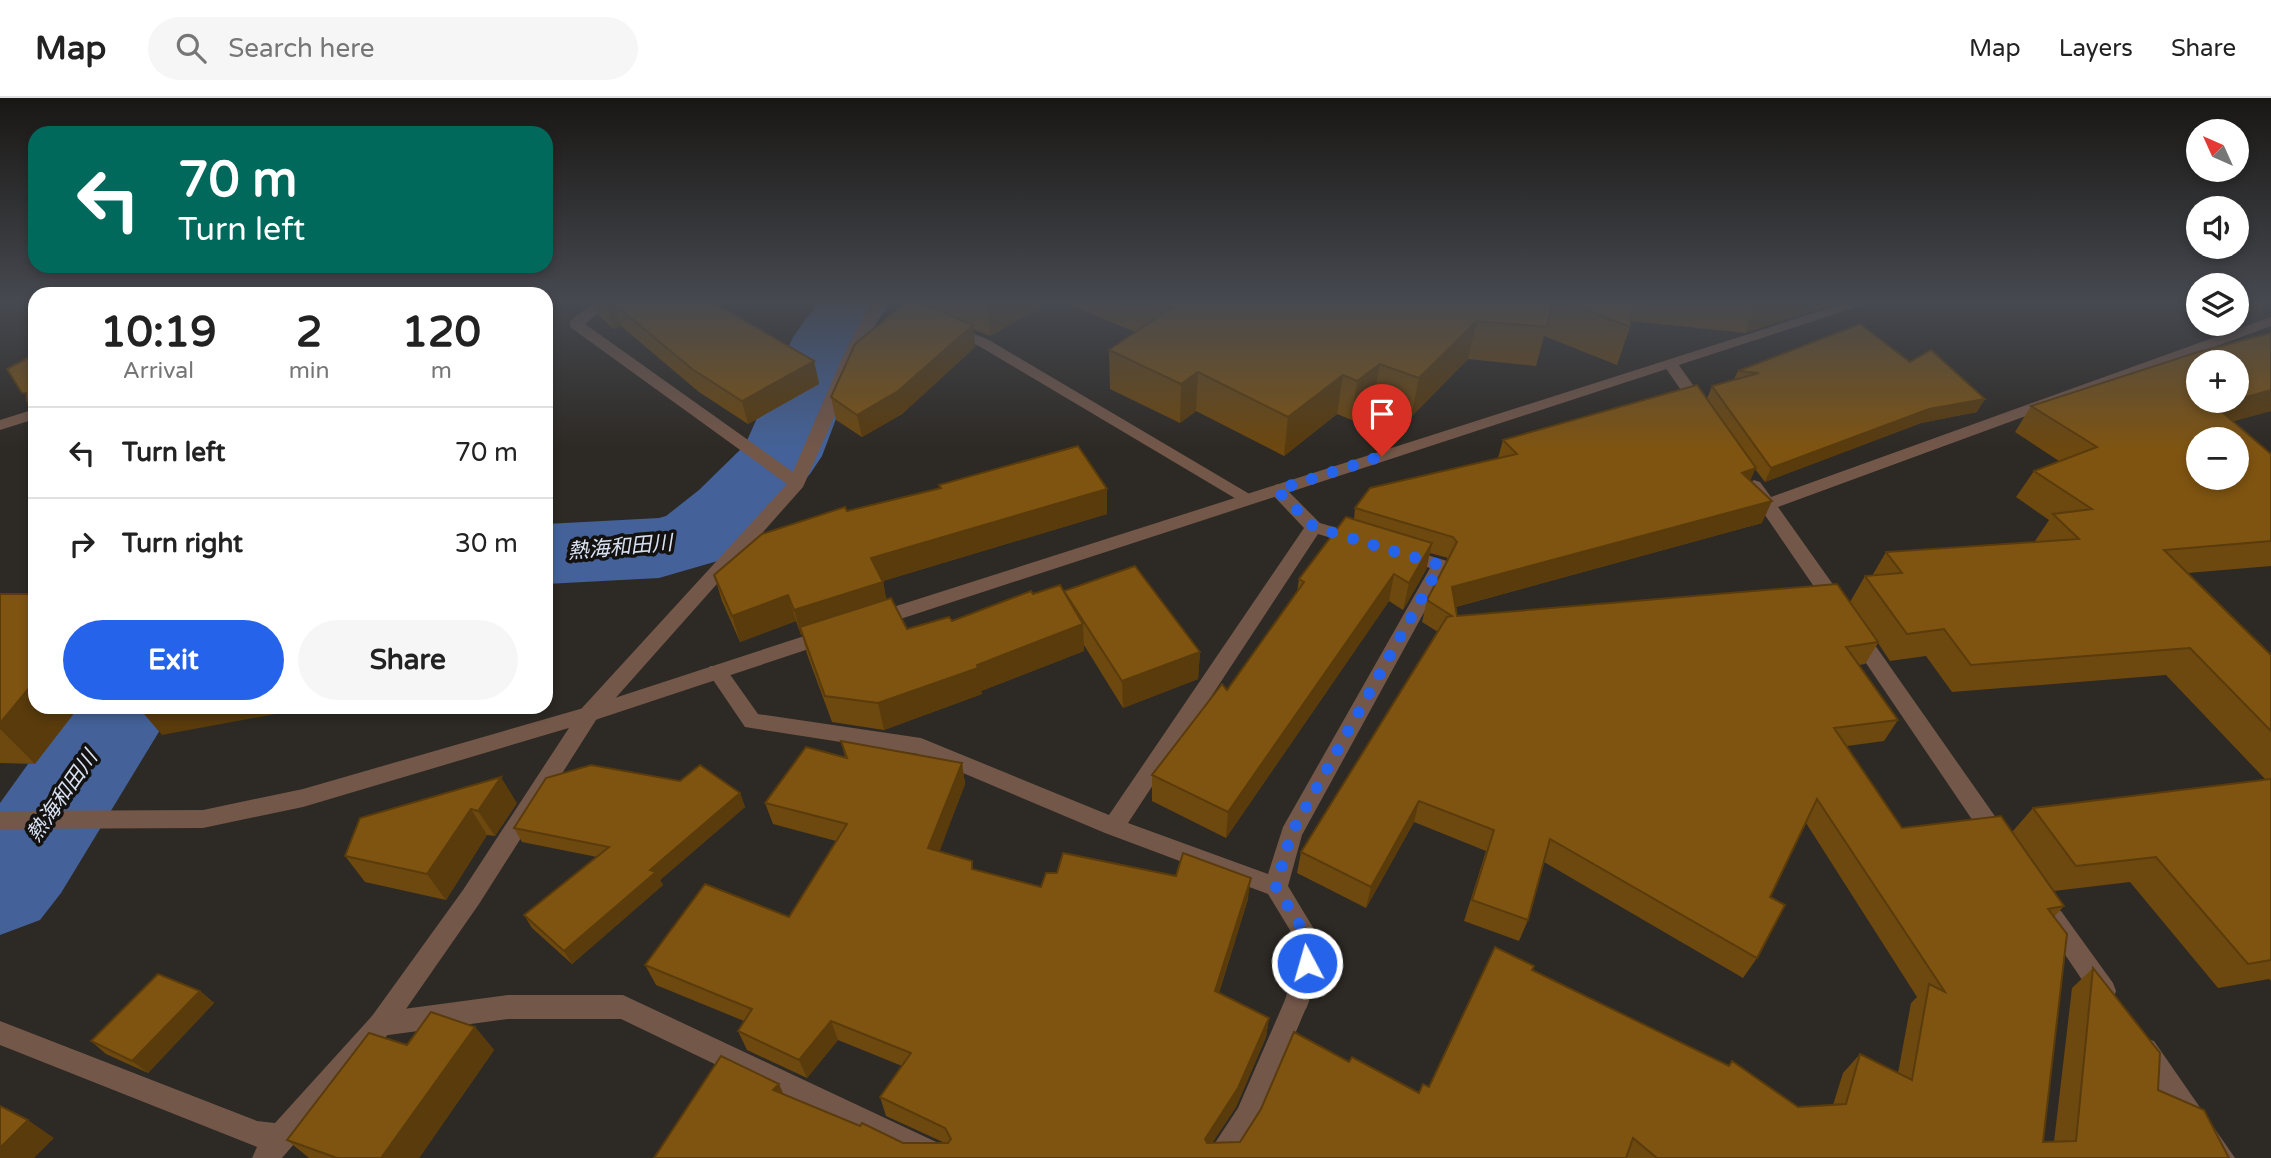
<!DOCTYPE html>
<html lang="en">
<head>
<meta charset="utf-8">
<style>
  :root { --surface:#fff; --page:#f6f6f6; --text:#222; --muted:#767676; --line:#e0e0e0; --accent:#2563eb }
  body { margin:0; font-family:"Varela Round","Noto Sans JP",sans-serif; background:var(--page); color:var(--text); height:100vh; display:flex; flex-direction:column; font-size:26px; white-space:nowrap }
  * { box-sizing:border-box; margin:0 }
  p { font-size:23px; color:var(--muted) }
  .icon { flex:none; width:38px; height:38px; fill:none; stroke:currentColor; stroke-width:2; stroke-linecap:round; stroke-linejoin:round }
  .map { position:relative; flex:1; overflow:hidden }
  .sheet { position:absolute; left:28px; top:189px; width:525px; height:427px; display:flex; flex-direction:column; background:var(--surface); border-radius:21px; box-shadow:0 4px 10px #0003 }
  .sheet>* { flex:none }
  .guide { position:absolute; left:28px; top:28px; width:525px; height:147px; border-radius:21px; box-shadow:0 4px 10px #0003; background:#00695c; color:#fff; overflow:hidden }
  .needle { width:46px; rotate:315deg }
  .buttons { position:absolute; left:2186px; top:21px; display:grid; gap:14px }
  .buttons a { display:grid; place-items:center; width:63px; height:63px; border-radius:50%; background:var(--surface); box-shadow:0 4px 10px #0003; font-size:35px }
  .pin { position:absolute; display:grid; place-items:center; width:60px; height:60px; color:#fff; margin:-72px -30px; border-radius:50% 50% 50% 0; rotate:-45deg; box-shadow:0 0 7px #0007 }
  .pin .icon { rotate:45deg }
  .me { position:absolute; width:77px; margin:-38px; rotate:354deg; stroke-linejoin:round; filter:drop-shadow(0 0 5px #0008) }
  .turn { display:flex; align-items:center; gap:24px; height:147px; padding:0 35px; font-size:32px }
  .turn .icon { width:91px; height:91px; stroke-width:2.5 }
  .turn b { display:block; font-size:49px; line-height:60px }
  .eta { display:flex; justify-content:space-evenly; align-items:center; height:119px; text-align:center }
  .eta b { font-size:42px; font-weight:700; line-height:49px }
  .primary-button { display:flex; gap:14px; margin-top:auto; padding:14px 35px }
  .primary-button a { flex:1; height:80px; border-radius:42px; background:var(--accent); color:#fff; font-size:28px; font-weight:700; line-height:80px; text-align:center }
  .primary-button a+a { background:var(--page); color:var(--text) }
  ul { padding:0; list-style:none }
  li { display:flex; align-items:center; gap:21px; height:91px; padding:0 35px; border-top:2px solid var(--line) }
  li div { flex:1 }
  li b { display:block; font-size:26px }
  li em { font-style:normal }
  header { display:flex; align-items:center; gap:42px; box-sizing:border-box; height:98px; padding:0 35px; background:var(--surface); border-bottom:2px solid var(--line) }
  header strong { font-size:33px }
  nav { display:flex; gap:38px; margin-inline-start:auto; font-size:24px }
  .search { width:490px; height:63px; background:var(--page); display:flex; align-items:center; gap:18px; box-sizing:border-box; padding:0 24px; border-radius:38px; color:var(--muted); font-size:26px }
  .map>svg:first-child { display:block }
  .lines { fill:none; stroke-linecap:round; stroke-linejoin:round }
  .river { fill:#446299; fill-rule:evenodd }
  .service { fill:#735749; fill-rule:evenodd }
  .minor { fill:#735749; fill-rule:evenodd }
  .tertiary { fill:#735749; fill-rule:evenodd }
  .wall { fill:#6d480f; fill-rule:evenodd }
  .shaded-wall { fill:#593b0c }
  .building { fill:#7f5411; stroke:#593b0c; stroke-width:2; fill-rule:evenodd }
  .route { stroke:#2563eb; stroke-width:12; stroke-dasharray:0 21.6 }
  .labels { text-anchor:middle; stroke-width:7; stroke-linejoin:round; paint-order:stroke }
  .water-label { font-size:21px; font-style:italic; fill:#d9e2f3; stroke:#141210 }
</style>
</head>
<body>
<header>
<strong>Map</strong>
<div class="search"><svg class="icon" aria-label="search" viewBox="0 0 24 24"><circle cx="10" cy="10" r="6"/><path d="M15 15l6 6"/></svg>Search here</div>
<nav><a>Map</a><a>Layers</a><a>Share</a></nav>
</header>
<div class="map">
<svg width="2271" height="1060" viewBox="0 0 2271 1060">
  <rect width="100%" height="100%" fill="#2d2924"/>
  <g class="lines">
    <g class="river">
      <polygon points="820,202 892,202 867,239 822,358 810,376 759,432 728,460 659,480 546,486 546,426 659,420 666,418 699,392 745,347 793,239"/>
      <polygon points="69,609 174,609 61,795 40,822 0,837 0,705"/>
    </g>
    <g class="service">
      <polygon points="1297,892 1306,895 1309,903 1256,1028 1235,1060 1205,1060 1238,1010 1288,895"/>
      <polygon points="508,897 623,897 949,1050 953,1060 910,1060 621,921 508,921 381,938 372,934 368,926 372,918 381,914"/>
    </g>
    <g class="minor">
      <polygon points="597,202 614,202 585,226 793,374 842,260 870,206 874,202 884,206 803,389 596,622 479,806 390,934 282,1060 252,1060 257,1049 0,947 0,923 257,1023 275,1025 372,918 463,792 582,610 787,386 570,229 570,223"/>
      <polygon points="2271,219 2271,228 1778,409 1844,502 1846,507 1844,512 1830,512 1745,388 1754,382 1760,384 1771,399"/>
      <polygon points="950,226 989,242 1258,401 1255,405 1243,405 979,248 945,233 943,230"/>
      <polygon points="1671,261 1676,263 1708,308 1708,314 1696,314 1663,266"/>
      <polygon points="35,311 35,321 0,332 0,322"/>
      <polygon points="1277,386 1283,388 1320,425 1364,438 1367,442 1358,448 1318,436 1128,725 1268,776 1283,729 1430,470 1398,460 1395,456 1404,450 1447,463 1450,467 1302,737 1288,788 1323,846 1309,903 1306,911 1297,914 1288,911 1285,903 1299,847 1268,796 1105,735 918,656 745,629 707,573 710,568 724,568 758,616 921,640 1109,717 1304,430 1268,392"/>
      <polygon points="1856,528 1863,530 2006,734 2009,741 2006,748 1998,750 1990,748 1849,540 1846,535"/>
      <polygon points="2053,810 2061,813 2113,885 2116,893 2113,901 2104,904 2095,901 2045,827 2041,820 2045,813"/>
      <polygon points="2145,940 2154,943 2235,1060 2205,1060 2136,961 2132,952 2136,943"/>
    </g>
    <g class="tertiary">
      <polygon points="1855,202 1878,202 882,527 868,527 865,522 868,517"/>
      <polygon points="829,530 836,532 839,537 836,542 589,624 303,709 203,730 0,731 0,713 203,712 303,691 587,609"/>
    </g>
  </g>
  <g class="wall">
    <polygon points="593,202 720,202 714,205 814,263 819,286 748,326 699,294 621,228 614,231 599,218"/>
    <polygon points="926,202 1054,202 990,238 973,231 975,249 902,316 862,339 836,322 831,299 926,208"/>
    <polygon points="1057,202 1839,202 1837,205 1745,235 1630,223 1630,229 1617,267 1544,238 1536,268 1468,261 1411,319 1373,305 1352,322 1337,316 1284,358 1196,313 1180,325 1110,291 1109,252 1135,234"/>
    <polygon points="2236,202 2271,202 2239,218 2236,216"/>
    <path d="M1860,226l117,88 -56,11 -156,59 -10,-13 -5,11 12,43 -306,84 1,9 393,-14 15,-26h7l14,-24 150,-10 -1,-1 14,-21 -33,-23 18,-26 25,-10 -44,-29 16,-26 240,5 -38,10 38,33v112l-83,7 83,82v326l-2,-2 -51,9 -88,-106 -76,9 10,15 -10,11 -11,225h11l18,-154 21,-20 65,122 71,68h-1575l130,-63 119,48h42l-59,-27 -6,-19 22,-31 -64,-26 -31,38 -60,-28 -9,-19 6,-10 -88,-36 -11,-20 144,-48 47,-76 -63,-17 -8,-21 80,-46 -4,-16 121,22 3,21 -26,67 35,19 67,17 207,12 -29,94 50,25 -3,19 -30,70 -24,36 28,-1 109,-80 70,31 10,-6 103,-117 266,137 35,-2 10,-32 17,-19 38,19 13,-70 6,-6 -111,-174 -36,74 -13,61 -14,20 -199,-116 -16,58 -9,21 -55,-20 22,-70 -72,-29 -48,86 -69,-35 4,-21 137,-220 -16,-10 5,-22 21,-42 -18,-5 -4,17 -23,40 -14,-9 -163,237 -74,-37v-26l75,-85 70,-98 2,-13 55,-60 1,-11 143,-50 5,-18 204,-41 5,-13 22,-7 4,-8zM1878,545l12,18 36,-5 26,36 214,-17 100,105 -233,28 -21,24 -110,-4 -55,-82 37,-5 14,-21 -39,-55 6,-1z"/>
    <polygon points="939,387 1107,416 883,483 886,501 907,531 952,523 1033,496 1065,494 1200,554 1198,581 1123,610 1084,547 1084,553 981,593 982,596 884,632 832,624 807,556 802,537 801,537 796,523 740,544 722,503 714,477 847,413 940,390"/>
    <polygon points="0,496 35,666 0,665"/>
    <polygon points="740,695 745,709 660,782 663,787 572,866 532,830 524,817 597,759 522,744 514,730"/>
    <polygon points="517,705 495,738 487,737 446,802 365,784 345,758 360,720"/>
    <polygon points="200,893 214,905 148,975 106,956 91,943"/>
    <polygon points="475,929 494,952 419,1060 309,1060 287,1042"/>
  </g>
  <g class="shaded-wall">
    <polygon points="584,202 593,202 586,207"/>
    <polygon points="987,202 1054,202 990,238"/>
    <polygon points="1758,202 1839,202 1837,205 1745,235"/>
    <polygon points="2250,202 2271,202 2271,207 2239,218"/>
    <polygon points="613,205 621,228 614,231 606,208"/>
    <polygon points="1477,223 1468,261 1411,319 1419,280"/>
    <polygon points="973,227 975,249 902,316 862,339 857,317"/>
    <polygon points="814,263 819,286 748,326 742,303"/>
    <polygon points="1380,266 1373,305 1352,322 1357,283"/>
    <polygon points="1198,274 1196,313 1180,325 1181,286"/>
    <polygon points="1343,277 1337,316 1284,358 1288,319"/>
    <polygon points="2271,292 2271,313 2195,334 2215,308 2236,303 2236,302"/>
    <polygon points="1985,301 1977,314 1921,325 1765,384 1771,370 1929,311"/>
    <polygon points="1756,370 1746,392 1742,375"/>
    <polygon points="1107,391 1107,416 876,485 871,460"/>
    <polygon points="1772,403 1762,425 1447,511 1452,489"/>
    <polygon points="1432,445 1426,472 1403,512 1409,485"/>
    <polygon points="1394,476 1389,503 1226,740 1228,714"/>
    <polygon points="883,484 888,509 800,529 802,537 801,537 794,512"/>
    <polygon points="788,497 796,523 740,544 732,518"/>
    <polygon points="1083,526 1084,553 981,593 982,596 884,632 878,605"/>
    <polygon points="1200,554 1198,581 1123,610 1122,583"/>
    <polygon points="35,583 35,609 79,609 35,666 0,631 0,625"/>
    <polygon points="138,609 313,609 162,637"/>
    <polygon points="962,665 965,686 933,771 928,750"/>
    <polygon points="501,679 517,705 495,738 478,713"/>
    <polygon points="740,695 745,709 660,782 663,787 572,866 564,853 650,772"/>
    <polygon points="1419,703 1414,724 1366,810 1371,789"/>
    <polygon points="471,711 487,737 446,802 427,776"/>
    <polygon points="1251,780 1248,801 1213,913 1215,893"/>
    <polygon points="200,893 214,905 148,975 132,963"/>
    <polygon points="1269,920 1266,939 1236,1009 1203,1059 1205,1041"/>
    <polygon points="831,923 838,942 807,980 799,962"/>
    <polygon points="475,929 494,952 419,1060 381,1060"/>
    <polygon points="779,986 787,1004 773,992"/>
    <polygon points="28,1022 54,1040 34,1060 0,1060 0,1050"/>
  </g>
  <g class="building">
    <polygon points="599,202 709,202 814,263 742,303 692,271 613,205 606,208"/>
    <polygon points="909,202 914,202 973,227 898,293 857,317 831,299 855,246"/>
    <polygon points="1151,202 1553,202 1547,229 1477,223 1419,280 1380,266 1357,283 1343,277 1288,319 1198,274 1181,286 1109,252 1171,210"/>
    <polygon points="1562,202 1633,202 1630,229"/>
    <polygon points="1860,226 1910,264 1931,252 1985,301 1929,311 1771,370 1712,288 1759,275 1738,273"/>
    <path d="M2271,235v57l-35,10v-38h-38v39h35l-18,5 56,48v87l-107,9 107,105v76l-81,-83 -219,17 -27,-36 -37,5 -42,-58 37,-3 -16,-21 193,-13 -26,-25 39,-5 -58,-38 63,-24 -66,-41 167,-54zM2198,341h38v39h-38z"/>
    <polygon points="35,256 35,316 27,303 26,295 22,295 7,271"/>
    <polygon points="1697,287 1756,370 1742,375 1772,403 1452,489 1457,518 1837,486 1878,544 1846,549 1898,622 1834,630 1902,730 2001,718 2064,808 2048,811 2067,836 2043,1044 2076,1043 2093,870 2160,955 2158,992 2204,1012 2229,1060 1657,1060 1633,1040 1626,1060 654,1060 721,958 779,986 773,992 860,1028 862,1025 903,1045 948,1045 951,1041 945,1030 880,999 911,955 831,923 799,962 738,933 752,911 645,867 705,786 789,819 847,726 765,705 806,649 847,660 841,643 962,665 928,750 972,763 972,771 1041,789 1046,775 1057,775 1063,755 1176,778 1183,755 1251,780 1215,893 1269,920 1238,990 1205,1041 1207,1045 1240,1044 1261,1011 1294,934 1349,964 1352,959 1419,995 1423,986 1429,989 1495,849 1534,868 1532,872 1729,968 1732,963 1798,1009 1846,1006 1860,956 1912,982 1929,886 1945,894 1817,701 1770,799 1785,807 1757,860 1550,741 1528,822 1472,802 1494,732 1419,703 1371,789 1301,754 1447,519 1452,518 1427,502 1457,444 1453,439 1355,410 1370,390 1517,356 1503,342"/>
    <polygon points="1078,348 1107,391 871,460 883,484 794,512 788,497 732,518 714,477 762,436 845,409 847,413 941,390 939,387"/>
    <polygon points="1346,419 1432,445 1409,485 1394,476 1228,714 1152,677 1222,586 1227,592 1304,484 1299,481"/>
    <polygon points="1135,468 1200,554 1122,583 1064,493"/>
    <polygon points="1060,487 1083,526 977,567 978,570 878,605 825,598 800,529 891,500 907,531 949,519 952,523 1031,493 1033,496"/>
    <polygon points="0,496 35,496 35,583 0,625"/>
    <polygon points="591,667 680,683 700,667 740,695 650,772 656,774 564,853 524,817 609,749 514,730 546,680"/>
    <polygon points="501,679 478,713 471,711 427,776 345,758 360,720"/>
    <polygon points="2271,681 2271,862 2248,866 2156,759 2076,768 2033,710"/>
    <polygon points="158,876 200,893 132,963 91,943"/>
    <polygon points="431,914 475,929 381,1060 337,1060 287,1042 369,935 407,947"/>
    <polygon points="0,1008 28,1022 0,1050"/>
  </g>
  <linearGradient id="sky" x2="0" y2="1"><stop stop-color="#191714"/><stop offset="0.58" stop-color="#464950"/><stop offset="1" stop-color="#464950" stop-opacity="0"/></linearGradient>
  <rect width="2271" height="351" fill="url(#sky)"/>
  <g class="lines">
    <polyline class="route" points="1307,865 1311,845 1276,789 1291,736 1440,467 1314,429 1277,392 1382,358"/>
  </g>
  <g class="labels">
    <g class="water-label">
      <text transform="translate(620 449) rotate(-5)" y="7">熱海和田川</text>
      <text transform="translate(62 698) rotate(-55)" y="7">熱海和田川</text>
    </g>
  </g>
</svg>
<div class="buttons">
<a><svg class="needle" viewBox="-14 -14 28 28"><path d="M0-13l5 13h-10z" fill="#e53935"/><path d="M0 13l5-13h-10z" fill="#767676"/></svg></a>
<a><svg class="icon" aria-label="sound" viewBox="0 0 24 24"><path d="M4 9h4l5-4v14l-5-4H4zM17 9q2 3 0 6"/></svg></a>
<a><svg class="icon" aria-label="layers" viewBox="0 0 24 24"><path d="M12 4l9 5-9 5-9-5zM3 14l9 5 9-5"/></svg></a>
<a>+</a>
<a>−</a>
</div>
<div class="pin" style="left:1382px;top:358px;background:#d93025"><svg class="icon" aria-label="arrive" viewBox="0 0 24 24"><path d="M6 21V4h12l-3 4 3 4H6"/></svg></div>
<svg class="me" style="left:1307px;top:865px" viewBox="-20 -20 40 40"><circle r="17" fill="#2563eb" stroke="#fff" stroke-width="3"/><path d="M0-11L8 9 0 5-8 9z" fill="#fff"/></svg>
<div class="guide">
<div class="turn"><svg class="icon" aria-label="left" viewBox="0 0 24 24"><path d="M17 20v-9H6M10 6l-5 5 5 5"/></svg><div><b>70 m</b>Turn left</div></div>
</div>
<section class="sheet">
<div class="eta">
<div><b>10:19</b><p>Arrival</p></div>
<div><b>2</b><p>min</p></div>
<div><b>120</b><p>m</p></div>
</div>
<ul>
<li><svg class="icon" aria-label="left" viewBox="0 0 24 24"><path d="M17 20v-9H6M10 6l-5 5 5 5"/></svg><div><b>Turn left</b></div><em>70 m</em></li>
<li><svg class="icon" aria-label="right" viewBox="0 0 24 24"><path d="M7 20v-9h11M14 6l5 5-5 5"/></svg><div><b>Turn right</b></div><em>30 m</em></li>
</ul>
<div class="primary-button"><a>Exit</a><a>Share</a></div>
</section>
</div>
</body>
</html>
